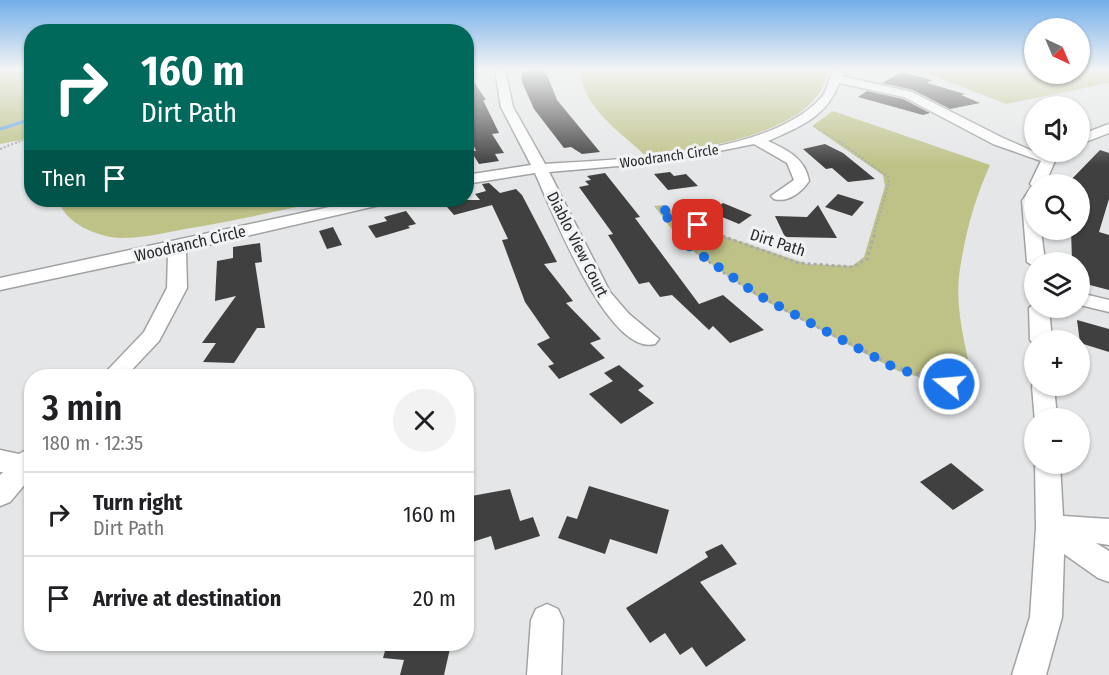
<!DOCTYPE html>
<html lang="en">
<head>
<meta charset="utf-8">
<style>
  :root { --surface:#fff; --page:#f2f2f2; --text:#202124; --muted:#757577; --line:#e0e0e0 }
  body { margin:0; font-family:"Fira Sans Condensed",sans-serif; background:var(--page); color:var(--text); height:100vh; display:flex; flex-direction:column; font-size:22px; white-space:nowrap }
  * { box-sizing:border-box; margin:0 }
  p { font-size:20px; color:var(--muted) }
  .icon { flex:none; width:33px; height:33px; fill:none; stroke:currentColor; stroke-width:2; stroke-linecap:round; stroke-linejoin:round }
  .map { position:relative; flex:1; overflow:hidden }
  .panel { position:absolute; left:24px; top:369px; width:450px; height:282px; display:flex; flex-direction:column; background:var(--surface); border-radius:24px; box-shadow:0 2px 4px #0004 }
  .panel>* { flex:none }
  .top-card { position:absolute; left:24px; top:24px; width:450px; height:183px; border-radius:24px; box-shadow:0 2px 4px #0004; background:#00695c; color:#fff; overflow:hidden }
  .needle { width:39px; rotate:136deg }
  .fabs { position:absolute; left:1024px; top:18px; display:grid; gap:12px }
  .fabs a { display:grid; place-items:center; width:66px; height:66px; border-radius:50%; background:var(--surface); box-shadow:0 2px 4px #0004; font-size:30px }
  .pin { position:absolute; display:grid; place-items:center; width:51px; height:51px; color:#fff; margin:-26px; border-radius:12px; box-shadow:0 3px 9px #0006 }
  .me { position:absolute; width:66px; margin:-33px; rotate:287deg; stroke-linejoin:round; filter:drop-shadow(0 0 4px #0008) }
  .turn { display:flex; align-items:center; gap:21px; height:126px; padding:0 18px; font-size:27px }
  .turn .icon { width:78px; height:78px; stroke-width:2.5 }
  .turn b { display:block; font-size:42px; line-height:51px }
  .then { display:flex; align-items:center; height:57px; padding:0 18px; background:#0003; gap:12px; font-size:22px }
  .round { display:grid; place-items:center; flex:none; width:63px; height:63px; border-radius:32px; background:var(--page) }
  .head { display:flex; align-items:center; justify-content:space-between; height:102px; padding:0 18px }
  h1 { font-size:36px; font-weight:600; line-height:45px }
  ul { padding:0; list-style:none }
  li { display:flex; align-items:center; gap:18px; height:84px; padding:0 18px; border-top:2px solid var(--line) }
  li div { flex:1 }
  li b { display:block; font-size:22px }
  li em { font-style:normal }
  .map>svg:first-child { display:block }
  .green { fill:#bec287 }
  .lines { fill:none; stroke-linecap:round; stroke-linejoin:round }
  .stream { stroke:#65a5ec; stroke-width:3 }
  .building { fill:#414041 }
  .minor-casing { stroke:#a1a2a3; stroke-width:3 }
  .path-far3 { stroke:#a9aaaa; stroke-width:1.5; stroke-dasharray:1.5 1.5; stroke-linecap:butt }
  .path-far2 { stroke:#a9aaaa; stroke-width:2; stroke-dasharray:2 2; stroke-linecap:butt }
  .path-far1 { stroke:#a9aaaa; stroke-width:3; stroke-dasharray:3 3; stroke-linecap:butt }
  .path { stroke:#a9aaaa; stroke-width:4; stroke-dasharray:4 4; stroke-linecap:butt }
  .minor { fill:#fff; fill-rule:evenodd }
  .route { stroke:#1a73e8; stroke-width:10; stroke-dasharray:0 18 }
  .labels { text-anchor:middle; stroke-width:6; stroke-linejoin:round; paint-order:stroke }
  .far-street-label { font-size:14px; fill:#292a2a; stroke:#f2f3f5 }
  .street-label { font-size:16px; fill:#292a2a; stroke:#f2f3f5 }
</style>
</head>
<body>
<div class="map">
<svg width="1109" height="675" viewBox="0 0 1109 675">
  <rect width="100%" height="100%" fill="#e5e6e7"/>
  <g class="green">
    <polygon points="0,70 31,70 31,138 0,144"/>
    <path d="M580,70h247c-5,64 -132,80 -182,85 -25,-23 -63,-48 -65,-85z"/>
    <polygon points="919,70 1035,70 1035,74 1109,70 1109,83 1006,104"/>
    <path d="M833,111l157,54c-16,35 -26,73 -31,111 -4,38 9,81 17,118l-78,-23 -140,-74 -74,-52 -30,-39 8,-1 50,27 95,32 45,2 12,-9 21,-71 -2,-11 -71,-49z"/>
    <path d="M59,200h271c-48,10 -96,21 -145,29 -20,4 -42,9 -64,9 -21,0 -58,-15 -62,-38z"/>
  </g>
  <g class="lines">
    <polyline class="stream" points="0,129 32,119"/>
  </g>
  <g class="building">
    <polygon points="466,70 486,100 483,100 499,133 492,134 504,153 495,154 499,161 479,164 471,151 476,151 466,127"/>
    <polygon points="545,70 557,100 600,152 582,154 571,147 564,148 534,109 522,82 521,71"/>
    <polygon points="902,72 932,80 927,83 965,94 961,95 980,103 950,109 913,90 882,83"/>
    <polygon points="867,91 903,99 930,113 923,115 858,97"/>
    <polygon points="825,144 843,153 875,179 848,182 832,168 826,169 803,149"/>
    <polygon points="1100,150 1109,153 1109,199 1099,232 1109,235 1109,290 1086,284 1087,276 1080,274 1080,262 1072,260 1071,230 1080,230 1080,184 1067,184"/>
    <polygon points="670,172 674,176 686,174 698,186 668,190 654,174"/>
    <polygon points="605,173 640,217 635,218 699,304 723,295 764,330 730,343 713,326 709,330 672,295 660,297 649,282 639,284 608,235 613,234 579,187 589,185 585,181 591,180 587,176"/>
    <polygon points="489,183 500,193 516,189 522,195 557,262 544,264 573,301 566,303 601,339 590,343 605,358 559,379 548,366 554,364 537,344 550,338 525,302 502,240 508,239 492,205 454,215 441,200 480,200 475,194 486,191 482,184"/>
    <polygon points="838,194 864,202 852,216 825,207"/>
    <polygon points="723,203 752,215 739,224 710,212"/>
    <polygon points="818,205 837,238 785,237 775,216 807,217"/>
    <polygon points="406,211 416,224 408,226 410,228 376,238 368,226 387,221 384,217"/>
    <polygon points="333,227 342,245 327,249 319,231"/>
    <polygon points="260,243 262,262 255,263 265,328 257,328 234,363 203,362 216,343 202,343 236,296 215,301 217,261 233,258 233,247"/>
    <polygon points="1077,320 1109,329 1109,352 1080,343"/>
    <polygon points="619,365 644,386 638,390 654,403 621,424 589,394 613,381 604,373"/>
    <polygon points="951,463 984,490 953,510 920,482"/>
    <polygon points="589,486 669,510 657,554 610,539 605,554 558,538 567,516 577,519"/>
    <polygon points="510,489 520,521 533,517 540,536 495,550 491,536 466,544 466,497"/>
    <polygon points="722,544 737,564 700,582 746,640 706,667 692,647 680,655 665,633 650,643 626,608 708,557 705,552"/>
    <polygon points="387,644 451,644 444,675 400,675 404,660 383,658"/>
  </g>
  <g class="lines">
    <g class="minor-casing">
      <g id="minor">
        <path d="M495,70h10l8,37 32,57c76,-5 220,-7 275,-65 7,-6 9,-20 13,-29h10l-2,6 71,16 91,46 32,14 13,2 20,-2 -13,9 -10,23h-10v46h6l4,32h-10v5l-8,-5 -5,-61 10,-15 -2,-2 11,-23 -48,-17 -89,-47 -65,-14c-12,34 -40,44 -71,58 19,9 37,17 41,40 -7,11 -21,22 -35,18l-3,-3 23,-16 -7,-17 -33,-19 -90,18 -115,10 61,120 19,22 30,25 -4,5c-47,13 -104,-136 -120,-171l-69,11v-9l65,-10 -30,-58z"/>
        <polygon points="1109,124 1109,133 1080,144 1080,135"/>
        <polygon points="362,200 388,200 380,205 186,250 187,288 159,341 126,376 102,376 144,332 167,288 168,254 0,290 0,278"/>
        <polygon points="1080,293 1109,300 1109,312 1080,305"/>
        <polygon points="1035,303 1035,308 1049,308 1052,340 1035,340 1035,345 1030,340 1029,308"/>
        <polygon points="1035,380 1035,386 1054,386 1057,418 1035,418 1035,422 1032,386"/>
        <polygon points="32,447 32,476 10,502 0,506 0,475 3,472 0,472 0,450 19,454"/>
        <polygon points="1035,462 1060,464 1063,516 1109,519 1109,545 1096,543 1109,551 1109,582 1098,578 1064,554 1062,617 1046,675 1012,675 1030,617 1036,528"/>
        <polygon points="547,604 558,609 563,620 561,675 527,675 531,620 536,609"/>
      </g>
    </g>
    <g class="path-far3">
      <polyline points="814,126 841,143"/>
      <polyline points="16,143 32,137"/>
    </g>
    <g class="path-far2">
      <polyline points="839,141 888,177 889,183 874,234"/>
      <polyline points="0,149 20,141"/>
      <polyline points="680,234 660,208 714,234"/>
    </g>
    <g class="path-far1">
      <path d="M679,232c37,48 127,88 181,117"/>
      <polyline points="711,232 798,263 853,267 867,259 875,232"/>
    </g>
    <polyline class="path" points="857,347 895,367 970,390"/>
    <use href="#minor" class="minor"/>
  </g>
  <linearGradient id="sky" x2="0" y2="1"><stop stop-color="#73aeea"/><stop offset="0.42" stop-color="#f3f4f4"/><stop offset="1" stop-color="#f3f4f4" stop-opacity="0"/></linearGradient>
  <rect width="1109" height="165" fill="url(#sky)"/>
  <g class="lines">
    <polyline class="route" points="698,225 660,208 690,247 758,295 895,368 949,384"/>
  </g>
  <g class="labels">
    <g class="far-street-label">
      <text transform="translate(669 156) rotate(-8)" y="5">Woodranch Circle</text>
    </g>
    <g class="street-label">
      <text transform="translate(778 242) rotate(18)" y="6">Dirt Path</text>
      <text transform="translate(190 243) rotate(-13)" y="6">Woodranch Circle</text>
      <text transform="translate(578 244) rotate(63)" y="6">Diablo View Court</text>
    </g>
  </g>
</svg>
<div class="fabs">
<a><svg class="needle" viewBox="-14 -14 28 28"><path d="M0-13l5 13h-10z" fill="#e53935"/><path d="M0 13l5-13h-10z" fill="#757577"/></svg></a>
<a><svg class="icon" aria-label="sound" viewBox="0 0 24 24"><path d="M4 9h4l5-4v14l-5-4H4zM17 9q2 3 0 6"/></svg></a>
<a><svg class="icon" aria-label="search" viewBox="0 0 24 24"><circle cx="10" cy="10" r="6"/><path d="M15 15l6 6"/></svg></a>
<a><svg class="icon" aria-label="layers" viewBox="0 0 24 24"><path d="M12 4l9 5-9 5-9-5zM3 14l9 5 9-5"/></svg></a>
<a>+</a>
<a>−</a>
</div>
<div class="pin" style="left:698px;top:225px;background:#d93025"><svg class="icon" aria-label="arrive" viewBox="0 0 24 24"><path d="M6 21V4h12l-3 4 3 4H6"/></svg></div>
<svg class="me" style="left:949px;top:384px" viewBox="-20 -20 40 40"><circle r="17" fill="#1a73e8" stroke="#fff" stroke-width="3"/><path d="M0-11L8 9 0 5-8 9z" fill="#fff"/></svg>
<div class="top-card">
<div class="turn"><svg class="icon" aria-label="right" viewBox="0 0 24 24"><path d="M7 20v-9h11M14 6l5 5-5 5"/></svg><div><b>160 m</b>Dirt Path</div></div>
<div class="then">Then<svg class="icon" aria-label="arrive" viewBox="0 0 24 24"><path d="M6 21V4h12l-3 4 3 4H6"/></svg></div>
</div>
<section class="panel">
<div class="head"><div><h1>3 min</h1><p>180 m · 12:35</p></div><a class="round"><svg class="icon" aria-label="close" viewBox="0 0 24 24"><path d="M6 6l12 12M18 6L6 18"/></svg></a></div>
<ul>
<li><svg class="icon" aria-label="right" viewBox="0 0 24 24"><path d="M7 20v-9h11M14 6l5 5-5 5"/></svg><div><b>Turn right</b><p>Dirt Path</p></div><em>160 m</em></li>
<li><svg class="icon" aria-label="arrive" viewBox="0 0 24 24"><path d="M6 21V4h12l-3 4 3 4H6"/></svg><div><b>Arrive at destination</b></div><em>20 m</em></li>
</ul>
</section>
</div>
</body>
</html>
